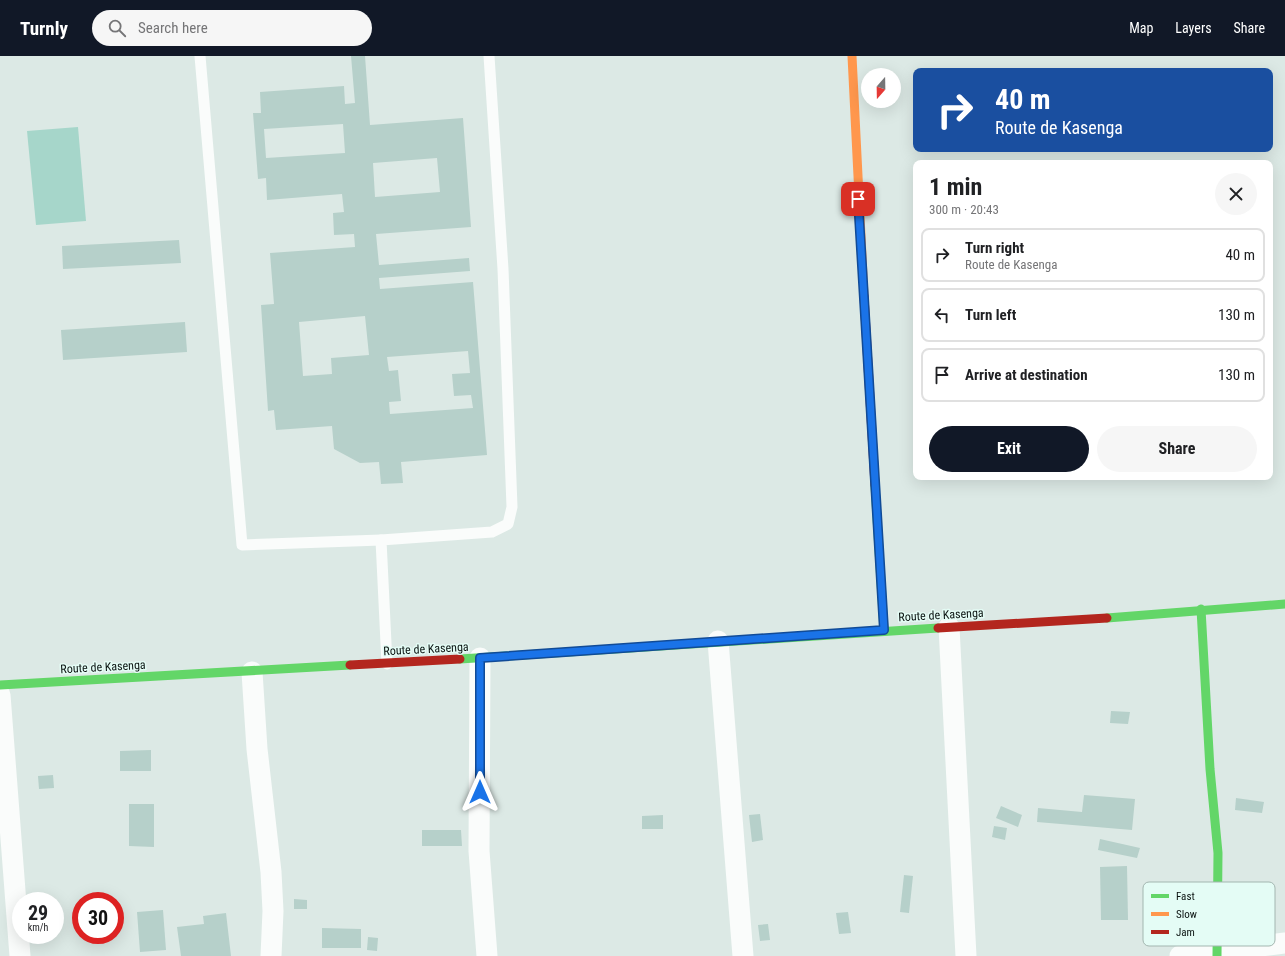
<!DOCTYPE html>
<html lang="en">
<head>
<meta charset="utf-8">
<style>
  :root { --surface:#fff; --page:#f6f6f6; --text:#202124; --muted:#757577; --line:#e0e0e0; --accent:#111827 }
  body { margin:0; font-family:"Roboto Condensed",sans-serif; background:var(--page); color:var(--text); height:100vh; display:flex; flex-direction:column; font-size:15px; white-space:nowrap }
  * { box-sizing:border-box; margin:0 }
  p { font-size:13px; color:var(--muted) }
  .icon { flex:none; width:22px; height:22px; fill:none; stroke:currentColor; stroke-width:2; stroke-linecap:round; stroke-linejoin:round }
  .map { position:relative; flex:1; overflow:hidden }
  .drawer { position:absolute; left:913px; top:104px; width:360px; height:320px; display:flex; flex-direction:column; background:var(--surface); border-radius:8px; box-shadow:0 4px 16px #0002 }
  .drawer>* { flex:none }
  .banner { position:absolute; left:913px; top:12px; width:360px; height:84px; border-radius:8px; box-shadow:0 4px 16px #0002; background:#1a4fa0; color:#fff; overflow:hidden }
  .needle { width:26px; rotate:200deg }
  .buttons { position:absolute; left:861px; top:12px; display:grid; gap:8px }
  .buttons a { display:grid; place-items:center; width:40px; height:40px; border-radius:50%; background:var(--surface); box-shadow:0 4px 16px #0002; font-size:20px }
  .speed { position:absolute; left:12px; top:836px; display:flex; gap:8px; font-size:20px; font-weight:700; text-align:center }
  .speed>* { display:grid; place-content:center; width:52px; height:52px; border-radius:50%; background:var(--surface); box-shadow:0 4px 16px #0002; line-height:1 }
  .speed small { font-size:10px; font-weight:400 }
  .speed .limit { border:6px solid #d22; background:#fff; color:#111 }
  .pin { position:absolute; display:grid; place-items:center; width:34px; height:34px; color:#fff; margin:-17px; border-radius:8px; box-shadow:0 2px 6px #0006 }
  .me { position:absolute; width:44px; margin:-22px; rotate:0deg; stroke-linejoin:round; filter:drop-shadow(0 0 3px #0008) }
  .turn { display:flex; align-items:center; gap:14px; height:84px; padding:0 16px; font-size:18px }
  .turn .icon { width:52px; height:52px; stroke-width:2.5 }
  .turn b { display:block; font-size:28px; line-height:34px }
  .round { display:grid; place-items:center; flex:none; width:42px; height:42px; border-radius:21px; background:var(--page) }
  .overview { display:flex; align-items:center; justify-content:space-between; height:68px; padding:0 16px }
  h1 { font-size:24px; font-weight:700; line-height:30px }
  .action { display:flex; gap:8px; margin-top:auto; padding:8px 16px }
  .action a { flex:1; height:46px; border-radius:24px; background:var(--accent); color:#fff; font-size:16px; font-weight:700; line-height:46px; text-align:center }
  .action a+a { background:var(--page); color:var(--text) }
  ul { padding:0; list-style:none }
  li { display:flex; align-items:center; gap:12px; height:54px; margin:0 8px 6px; padding:0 8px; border:2px solid var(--line); border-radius:8px }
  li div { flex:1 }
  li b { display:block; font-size:15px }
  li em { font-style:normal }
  header { display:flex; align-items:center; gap:24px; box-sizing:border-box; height:56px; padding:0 20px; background:var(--accent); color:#fff }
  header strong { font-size:19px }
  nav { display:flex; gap:22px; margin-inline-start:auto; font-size:14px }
  .search { width:280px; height:36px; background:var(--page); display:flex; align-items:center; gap:10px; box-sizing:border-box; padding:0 14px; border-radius:22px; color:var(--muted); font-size:15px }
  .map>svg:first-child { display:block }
  .green { fill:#a6d6ca }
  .building { fill:#b6d0ca; fill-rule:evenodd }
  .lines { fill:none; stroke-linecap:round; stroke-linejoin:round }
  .lane { stroke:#fafcfb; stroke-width:11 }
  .street { stroke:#fafcfb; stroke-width:21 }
  .fast { stroke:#63d668; stroke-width:9 }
  .slow { stroke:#ff974d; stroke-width:9 }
  .jam { stroke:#b3261e; stroke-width:9 }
  .route-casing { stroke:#114b97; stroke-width:10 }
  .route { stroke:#1a73e8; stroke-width:7 }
  .labels { text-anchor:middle; stroke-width:3; stroke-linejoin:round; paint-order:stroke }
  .street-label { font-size:12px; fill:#0a1210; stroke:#e4fcf5 }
  .key { fill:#e4fcf5; stroke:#a3b6b0; stroke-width:1 }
  .key-label { font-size:11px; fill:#0a1210 }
</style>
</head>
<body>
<header>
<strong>Turnly</strong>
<div class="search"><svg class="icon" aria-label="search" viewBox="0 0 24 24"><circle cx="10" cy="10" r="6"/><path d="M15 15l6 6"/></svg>Search here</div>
<nav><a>Map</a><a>Layers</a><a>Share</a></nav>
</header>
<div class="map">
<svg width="1285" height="900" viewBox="0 0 1285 900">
  <rect width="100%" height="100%" fill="#dce9e5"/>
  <polygon class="green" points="78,71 86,165 36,169 27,75"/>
  <g class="building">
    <path d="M351,0h14l5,69 93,-7 8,109 -95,7 3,31 90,-7 1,13 -91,7 1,11 93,-7 14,173 -86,7 2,21 -22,1 -2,-22 -19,1 -26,-14 -2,-23 -56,4 -2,-20 -6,1 -7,-106 13,-1 -4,-51 85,-6 -1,-13 -20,1 -1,-22 11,-1 -2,-18 -75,6 -1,-22 -8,1 -5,-66h8l-1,-21 84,-6 1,18 10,-1zM343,68l2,29 -79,5 -2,-29zM437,102l3,34 -65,5 -2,-34zM365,260l4,39 -38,3 1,16 -29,2 -4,-54zM468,295l2,22 -18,1 2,22 17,-1 2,13 -83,6 -1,-12 12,-1 -3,-31 -9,1 -2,-14z"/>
    <polygon points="179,184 181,207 63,213 62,190"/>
    <polygon points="185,266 187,296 63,304 61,274"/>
    <polygon points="1111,655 1130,656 1128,668 1110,667"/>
    <polygon points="151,694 151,715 120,715 120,695"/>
    <polygon points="53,719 54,732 39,733 38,720"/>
    <polygon points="1084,739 1135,743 1132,774 1037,766 1038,752 1082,756"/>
    <polygon points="1236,742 1264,746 1262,757 1235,754"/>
    <polygon points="129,748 154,748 154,791 129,790"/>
    <polygon points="1001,750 1022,759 1018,771 996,762"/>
    <polygon points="760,758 763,784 752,786 749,759"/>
    <polygon points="663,759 663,773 642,773 642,760"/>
    <polygon points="994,770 1007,772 1005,784 992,781"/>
    <polygon points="422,774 461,774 462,790 422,790"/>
    <polygon points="1100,783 1140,792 1137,802 1098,794"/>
    <polygon points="1127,810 1128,864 1101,864 1100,811"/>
    <polygon points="904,819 913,820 909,857 900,856"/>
    <polygon points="294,843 307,844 307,853 294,853"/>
    <polygon points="163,854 166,894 140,896 137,856"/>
    <polygon points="848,856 851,877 839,878 836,857"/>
    <polygon points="226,857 231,900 181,900 177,871 204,868 203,860"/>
    <polygon points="768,868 770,884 760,885 758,869"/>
    <polygon points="322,872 361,873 361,892 322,892"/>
    <polygon points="368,881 378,882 377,895 367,894"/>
  </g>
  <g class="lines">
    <g class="lane">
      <polyline points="200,0 242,489 381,484"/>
      <polyline points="387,608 381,484 492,476 508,468 512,451 503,213 489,0"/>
    </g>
    <g class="street">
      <polyline points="949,571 966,900"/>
      <polyline points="718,585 743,900"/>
      <polyline points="480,602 479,795 487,900"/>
      <polyline points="252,616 257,693 271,816 273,855 271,900"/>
      <polyline points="0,639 20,900"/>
      <polyline points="1180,900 1285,887"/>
    </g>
    <g class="fast">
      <polyline points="875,429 884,574"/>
      <polyline points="1201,553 1210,713 1218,797 1217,900"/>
      <polyline points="1107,562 1285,548"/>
      <polyline points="460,603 938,572"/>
      <polyline points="0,629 350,609"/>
    </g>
    <polyline class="slow" points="852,0 864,240"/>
    <g class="jam">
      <polyline points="864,240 875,429"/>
      <polyline points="938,572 1107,562"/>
      <polyline points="350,609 460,603"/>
    </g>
  </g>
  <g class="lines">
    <g class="route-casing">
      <polyline id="route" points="480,736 480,602 884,574 858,143"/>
    </g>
    <use href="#route" class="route"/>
  </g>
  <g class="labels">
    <g class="street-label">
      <text transform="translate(941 559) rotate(-3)" y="4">Route de Kasenga</text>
      <text transform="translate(426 593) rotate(-3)" y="4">Route de Kasenga</text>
      <text transform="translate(103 611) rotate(-3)" y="4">Route de Kasenga</text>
    </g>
  </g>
  <rect x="1143" y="826" width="132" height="64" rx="6" class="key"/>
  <rect x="1151" y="838" width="18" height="4" fill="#63d668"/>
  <rect x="1151" y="856" width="18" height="4" fill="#ff974d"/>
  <rect x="1151" y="874" width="18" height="4" fill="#b3261e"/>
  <g class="key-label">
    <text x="1176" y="844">Fast</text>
    <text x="1176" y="862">Slow</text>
    <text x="1176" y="880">Jam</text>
  </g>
</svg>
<div class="buttons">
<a><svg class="needle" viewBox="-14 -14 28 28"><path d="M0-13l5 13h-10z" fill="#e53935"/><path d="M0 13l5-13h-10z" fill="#757577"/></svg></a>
</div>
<div class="speed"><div>29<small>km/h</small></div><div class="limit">30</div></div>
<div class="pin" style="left:858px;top:143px;background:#d93025"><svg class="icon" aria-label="arrive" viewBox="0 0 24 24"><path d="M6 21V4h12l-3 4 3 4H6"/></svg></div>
<svg class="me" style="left:480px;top:736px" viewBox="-20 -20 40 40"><path d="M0-17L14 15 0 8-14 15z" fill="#1a73e8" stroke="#fff" stroke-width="4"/></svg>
<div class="banner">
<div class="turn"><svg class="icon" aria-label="right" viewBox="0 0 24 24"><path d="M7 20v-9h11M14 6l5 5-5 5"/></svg><div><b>40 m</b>Route de Kasenga</div></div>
</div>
<section class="drawer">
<div class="overview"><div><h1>1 min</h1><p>300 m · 20:43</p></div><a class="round"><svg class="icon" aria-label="close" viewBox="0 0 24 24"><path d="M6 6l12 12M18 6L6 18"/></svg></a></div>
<ul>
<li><svg class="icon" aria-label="right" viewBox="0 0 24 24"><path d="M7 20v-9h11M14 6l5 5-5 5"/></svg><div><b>Turn right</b><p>Route de Kasenga</p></div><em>40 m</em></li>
<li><svg class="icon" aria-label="left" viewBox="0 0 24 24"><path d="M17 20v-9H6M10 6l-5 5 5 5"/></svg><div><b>Turn left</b></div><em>130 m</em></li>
<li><svg class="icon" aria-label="arrive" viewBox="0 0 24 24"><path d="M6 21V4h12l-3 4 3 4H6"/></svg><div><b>Arrive at destination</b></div><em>130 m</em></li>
</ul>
<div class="action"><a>Exit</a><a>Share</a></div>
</section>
</div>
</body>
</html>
